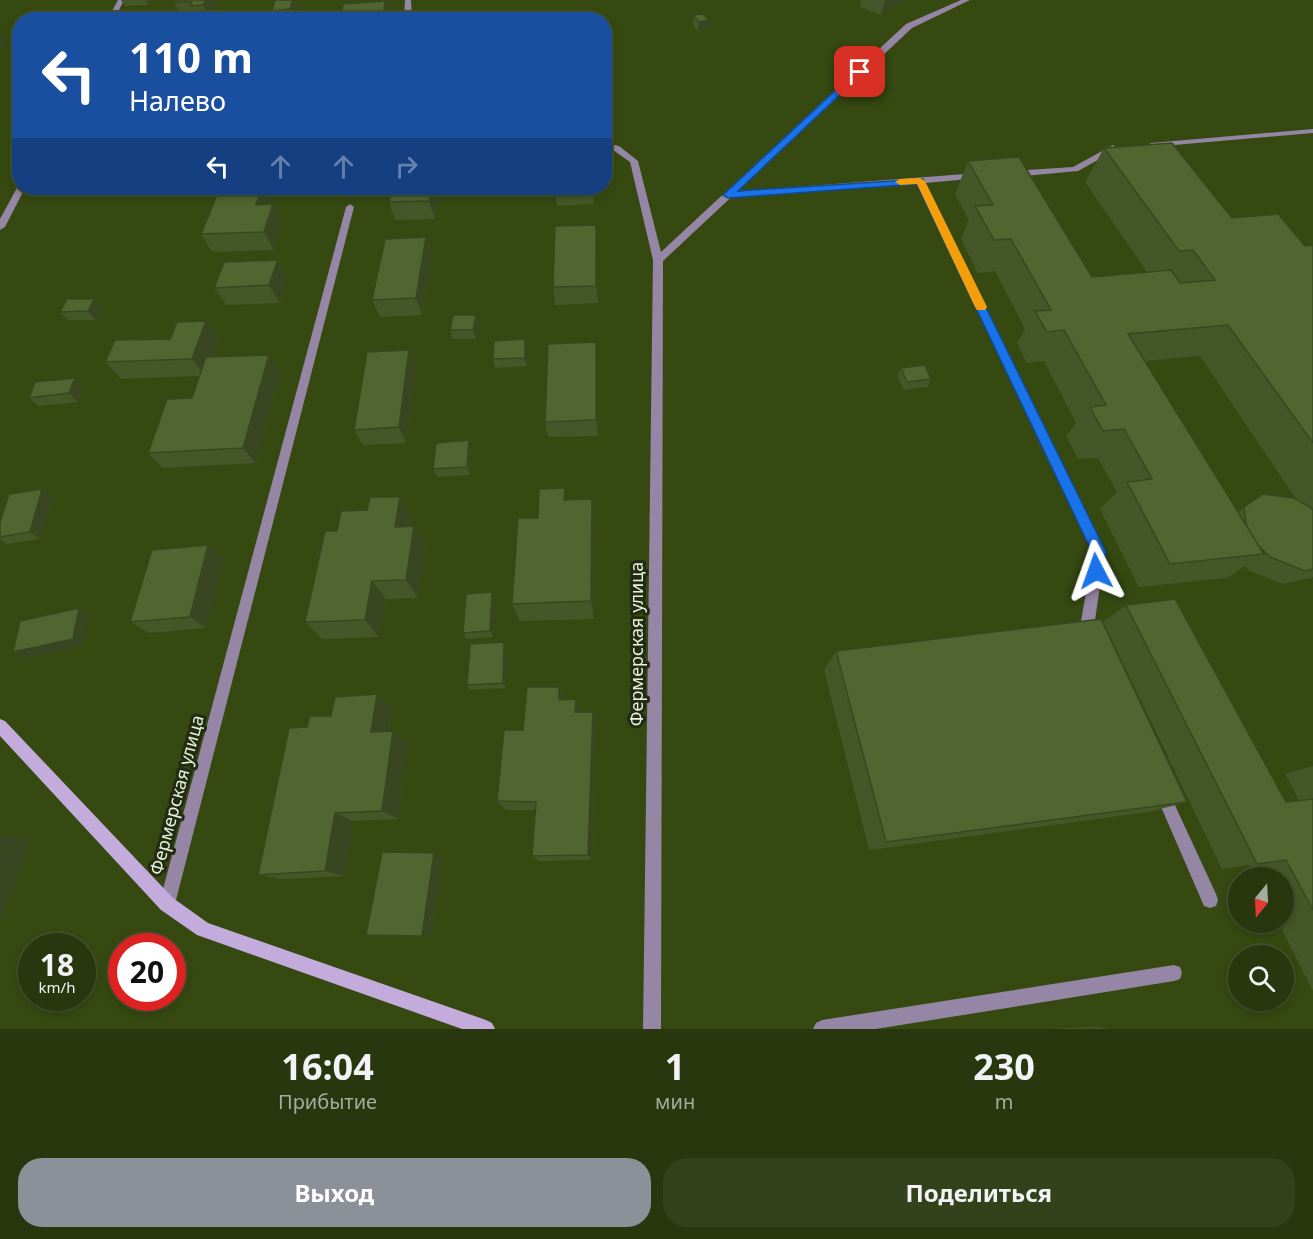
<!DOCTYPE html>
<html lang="ru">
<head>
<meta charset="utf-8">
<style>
  :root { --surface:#28370d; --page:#34421b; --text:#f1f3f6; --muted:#a5ac9d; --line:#44512e; --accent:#8c9099 }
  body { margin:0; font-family:"Noto Sans",sans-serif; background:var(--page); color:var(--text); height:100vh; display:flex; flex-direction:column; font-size:22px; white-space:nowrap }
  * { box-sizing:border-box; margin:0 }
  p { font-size:20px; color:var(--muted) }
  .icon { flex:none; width:33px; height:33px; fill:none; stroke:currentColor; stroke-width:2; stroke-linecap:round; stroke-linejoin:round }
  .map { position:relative; height:1029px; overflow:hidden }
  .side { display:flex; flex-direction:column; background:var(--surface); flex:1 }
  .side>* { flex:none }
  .guide { position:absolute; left:12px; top:12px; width:600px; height:183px; border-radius:24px; box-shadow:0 3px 9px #0003,0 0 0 2px var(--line); background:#1a4fa0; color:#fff; overflow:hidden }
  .needle { width:39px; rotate:198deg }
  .controls { position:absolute; left:1228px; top:867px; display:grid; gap:12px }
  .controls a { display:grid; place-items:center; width:66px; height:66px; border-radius:50%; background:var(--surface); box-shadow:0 3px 9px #0003,0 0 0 2px var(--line); font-size:30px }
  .speed { position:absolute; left:18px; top:933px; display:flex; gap:12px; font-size:30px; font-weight:700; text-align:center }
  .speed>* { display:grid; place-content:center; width:78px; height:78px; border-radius:50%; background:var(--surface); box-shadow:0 3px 9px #0003,0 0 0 2px var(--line); line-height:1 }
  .speed small { font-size:15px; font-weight:400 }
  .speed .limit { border:9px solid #d22; background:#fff; color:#111 }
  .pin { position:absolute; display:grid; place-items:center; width:51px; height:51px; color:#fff; margin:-26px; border-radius:12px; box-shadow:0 3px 9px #0006 }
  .me { position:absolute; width:66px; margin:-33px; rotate:356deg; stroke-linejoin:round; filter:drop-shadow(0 0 4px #0008) }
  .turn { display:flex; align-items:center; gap:21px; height:126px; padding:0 18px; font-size:27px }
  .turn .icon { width:78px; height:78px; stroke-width:2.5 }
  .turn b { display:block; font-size:42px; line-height:51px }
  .lanes { display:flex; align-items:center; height:57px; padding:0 18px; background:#0003; justify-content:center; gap:30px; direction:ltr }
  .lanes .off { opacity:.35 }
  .eta { display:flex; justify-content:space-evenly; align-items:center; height:102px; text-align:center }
  .eta b { font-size:36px; font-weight:700; line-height:42px }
  .button { display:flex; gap:12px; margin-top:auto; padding:12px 18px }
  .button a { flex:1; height:69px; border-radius:24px; background:var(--accent); color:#fff; font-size:24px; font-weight:700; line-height:69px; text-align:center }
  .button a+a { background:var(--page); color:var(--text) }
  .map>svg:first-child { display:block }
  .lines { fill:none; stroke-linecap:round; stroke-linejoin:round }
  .lane { fill:#9486a4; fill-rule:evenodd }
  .street { fill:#9486a4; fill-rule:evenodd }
  .secondary { fill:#c3abdb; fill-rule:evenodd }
  .wall { fill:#455728; fill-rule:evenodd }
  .shaded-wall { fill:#384721 }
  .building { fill:#50652f; stroke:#384721; stroke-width:1.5 }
  .route { fill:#1a73e8; stroke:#114b97; stroke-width:1.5 }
  .slow { fill:#f59e0b }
  .labels { text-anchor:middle; stroke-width:6; stroke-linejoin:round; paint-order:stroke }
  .street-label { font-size:18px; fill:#e6f3d6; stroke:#222b14 }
</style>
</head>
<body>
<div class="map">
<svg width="1313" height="1029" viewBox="0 0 1313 1029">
  <rect width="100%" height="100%" fill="#354911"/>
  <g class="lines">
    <g class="lane">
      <polygon points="1313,129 1313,133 1151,147 1147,145 1151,143"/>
      <polygon points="1113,145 1117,148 1116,150 1078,171 1013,177 1009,174 1013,171 1073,167"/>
      <polygon points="978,173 982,176 981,178 925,183 1105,552 1094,627 1098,635 1096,639 1091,641 1086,639 1080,627 1093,552 917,183 728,198 724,195 728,192"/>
      <polygon points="1162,786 1167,788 1216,894 1218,900 1216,906 1210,908 1204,906 1155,793 1157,788"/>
      <polygon points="1174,965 1180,967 1182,973 1180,979 1174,981 876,1029 813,1029 816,1023 822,1020"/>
    </g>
    <g class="street">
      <polygon points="118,0 124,0 114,20 107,20"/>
      <polygon points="405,0 411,0 412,20 404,20"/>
      <polygon points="961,0 970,0 912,28 663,261 661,1029 643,1029 653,260 630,162 613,150 604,148 604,143 619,146 638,161 661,252 906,24"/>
      <polygon points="18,186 25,188 5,227 0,230 0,219"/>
      <polygon points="350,204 354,207 175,904 173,910 167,912 161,910 159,904 346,207"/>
    </g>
    <polygon class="secondary" points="0,719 5,721 173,898 208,923 486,1020 492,1023 495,1029 462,1029 197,935 161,910 0,736"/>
  </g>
  <g class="wall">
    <polygon points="121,0 151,0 148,5 125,6"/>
    <polygon points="213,0 218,10 213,20 183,20 174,2"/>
    <polygon points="861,0 904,0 881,15 860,7"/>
    <polygon points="297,5 294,19 275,20 272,11"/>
    <polygon points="693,15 709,20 708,29 698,31 693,25"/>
    <path d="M1104,148l128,70 73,28 8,-1v332l-3,1 -27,6 -33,-13 -5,-5 -18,12 -88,9 -39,-78 17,-17 -19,-34 -20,1 -12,-23 10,-13 -32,-62 -17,2 -10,-20 8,-14 -30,-58 -17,2 -17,-34 8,-19 -14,-26 13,-33 124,116 55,-5 -62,-90zM1200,356l96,143 -33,-5 -25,18 -93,-151z"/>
    <polygon points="392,188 441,188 435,219 395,220 389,202"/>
    <polygon points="554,188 593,188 594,204 557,206"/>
    <polygon points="274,196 272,204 282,222 274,250 212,252 201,234"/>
    <polygon points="596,225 597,243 598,303 555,305 553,287"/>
    <polygon points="426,237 431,255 422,315 380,317 372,300"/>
    <polygon points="287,277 280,303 226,305 214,288"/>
    <polygon points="102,308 96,320 68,320 60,312"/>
    <polygon points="476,315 479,324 476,339 453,339 450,330"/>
    <polygon points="218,338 212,357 280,371 256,463 163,468 148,453 192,398 199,376 121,379 105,362"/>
    <polygon points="527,348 527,366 495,368 493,359"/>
    <polygon points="409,350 416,367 406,443 363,445 354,430"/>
    <polygon points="598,359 598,436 548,437 545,422"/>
    <polygon points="901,368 931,379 927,387 904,390 897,376"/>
    <polygon points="75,378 83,387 78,402 39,406 29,398"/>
    <polygon points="472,448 470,475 437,477 433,469"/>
    <polygon points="52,497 40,539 7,544 0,540 0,537"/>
    <polygon points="592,499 595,520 594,619 520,621 512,604 538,518 567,500"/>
    <polygon points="412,517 410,526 426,546 418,598 386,599 379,637 322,639 305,622 337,531"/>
    <polygon points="208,545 223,559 206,628 149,633 130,622"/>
    <polygon points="492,592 494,599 493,637 467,639 463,633"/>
    <polygon points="1126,605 1286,802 1299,800 1285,774 1313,766 1313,991 1278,922 1284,922 1284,878 1256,878 1249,865 1222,869 1103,622"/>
    <polygon points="504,642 507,647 506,688 470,690 467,685"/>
    <polygon points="836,651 1187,802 1149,812 869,850 824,670"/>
    <polygon points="559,687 564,699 576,699 580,712 593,712 596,725 592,860 539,861 532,856 535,810 506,810 497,801 523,730"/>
    <polygon points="377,694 392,708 389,731 393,731 407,743 398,819 353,821 345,876 282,879 258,875 307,727"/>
    <polygon points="1096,1027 1109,1029 1045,1029"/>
  </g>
  <g class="shaded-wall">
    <polygon points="146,0 151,0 148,5"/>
    <polygon points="206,0 213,0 218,10 213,20 210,20 203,5"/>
    <polygon points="293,0 295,0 297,5 294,19 290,9"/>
    <polygon points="885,0 904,0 881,15"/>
    <polygon points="385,1 390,19 390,20 383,20"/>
    <polygon points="165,14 168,20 163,20"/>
    <polygon points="709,20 708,29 698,31 699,22"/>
    <polygon points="0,34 5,41 0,48"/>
    <polygon points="262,188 270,188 274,196 265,223 256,205"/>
    <polygon points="432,188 441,188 435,219 429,201"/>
    <polygon points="273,204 282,222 274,250 264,232"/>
    <polygon points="596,225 597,243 598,303 596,286"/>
    <polygon points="426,237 431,255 422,315 416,298"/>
    <polygon points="278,260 287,277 280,303 269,285"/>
    <polygon points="94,299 102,308 96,320 88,311"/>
    <polygon points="476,315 479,324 476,339 473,330"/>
    <polygon points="206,321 218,338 205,375 192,359"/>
    <polygon points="525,339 527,348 527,366 525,358"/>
    <polygon points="596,342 598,359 598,436 596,420"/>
    <polygon points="409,350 416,367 406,443 399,427"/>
    <polygon points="269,355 280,371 256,463 243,448"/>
    <polygon points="75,378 83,387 78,402 69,393"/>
    <polygon points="469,440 472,448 470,475 467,467"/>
    <polygon points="42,489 52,497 40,539 30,532"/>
    <polygon points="400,497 412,517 407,547 395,527"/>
    <polygon points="592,499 595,520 594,619 591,601"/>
    <polygon points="414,526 426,546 418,598 406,580"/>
    <polygon points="208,545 223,559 206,628 190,617"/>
    <polygon points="372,581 386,599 379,637 365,620"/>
    <polygon points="492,592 494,599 493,637 490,631"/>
    <polygon points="79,608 89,614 84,645 25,658 13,652"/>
    <polygon points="504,642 507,647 506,688 503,683"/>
    <polygon points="559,687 564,700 559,700"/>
    <polygon points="377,694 392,708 387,743 371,732"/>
    <polygon points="576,699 580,713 575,712"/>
    <polygon points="593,712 596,725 592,860 588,855"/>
    <polygon points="393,731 407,743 398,819 382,811"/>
    <polygon points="335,813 353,821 345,876 325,871"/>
    <polygon points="0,835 31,840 0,921"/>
    <polygon points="434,853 443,857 432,936 422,936"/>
  </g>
  <g class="building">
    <polygon points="175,0 206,0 203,5 190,6 192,2 174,2"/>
    <polygon points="275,0 293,0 290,9 272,11"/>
    <polygon points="385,1 383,20 340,20 343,4"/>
    <polygon points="165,14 163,20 121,20 123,16"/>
    <polygon points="703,14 709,20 699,22 693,15"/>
    <polygon points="1172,143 1232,218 1278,214 1305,246 1313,245 1313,443 1228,325 1128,334 1264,554 1170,564 1127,482 1152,479 1124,429 1103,431 1090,407 1106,405 1064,330 1047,332 1035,311 1051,310 1011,239 994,240 975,206 993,205 968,161 1019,157 1092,277 1171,270 1180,283 1215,280 1193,250 1179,251 1104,148"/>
    <polygon points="220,188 262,188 256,205 273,204 264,232 201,234"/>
    <polygon points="392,188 432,188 429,201 389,202"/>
    <polygon points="596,225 596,286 553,287 555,226"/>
    <polygon points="426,237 416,298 372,300 385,239"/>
    <polygon points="278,260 269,285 214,288 224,262"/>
    <polygon points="67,299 94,299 88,311 60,312"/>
    <polygon points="453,315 476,315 473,330 450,330"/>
    <polygon points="206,321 192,359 105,362 115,340 170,339 177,322"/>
    <polygon points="525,339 525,358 493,359 494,341"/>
    <polygon points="596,342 596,420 545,422 548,344"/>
    <polygon points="409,350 399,427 354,430 367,352"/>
    <polygon points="269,355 243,448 148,453 167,399 192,398 206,357"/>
    <polygon points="925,365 931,379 907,382 901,368"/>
    <polygon points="75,378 69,393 29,398 35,382"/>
    <polygon points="469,440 467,467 433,469 436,443"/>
    <polygon points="565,488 564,500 592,499 591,601 512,604 518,518 538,518 539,489"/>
    <polygon points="42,489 30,532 0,537 0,523 9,494"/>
    <polygon points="1263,494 1294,498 1313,509 1313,569 1305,571 1270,557 1258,545 1246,524 1244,507"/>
    <polygon points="370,497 400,497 395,527 414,526 406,580 372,581 365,620 305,622 325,531 337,531 341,511 367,510"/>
    <polygon points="208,545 190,617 130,622 152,550"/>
    <polygon points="492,592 490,631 463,633 466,594"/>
    <polygon points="1175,599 1286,802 1313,799 1313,910 1286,860 1257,864 1126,605"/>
    <polygon points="79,608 73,639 13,652 20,621"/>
    <polygon points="1101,619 1187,802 886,842 836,651"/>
    <polygon points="504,642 503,683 467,685 470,644"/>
    <polygon points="527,687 559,687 559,700 576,699 575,712 593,712 588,855 532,856 536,802 497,801 504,730 523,730"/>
    <polygon points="377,694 371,732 393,731 382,811 335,813 325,871 258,875 289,728 307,727 310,716 331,716 335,697"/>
    <polygon points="382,852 434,853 422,936 366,935"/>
  </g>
  <polygon class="route" points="857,70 864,72 738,191 923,179 1106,552 1101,575 1096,577 1091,575 1089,571 1092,552 917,184 728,198 723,195"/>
  <polygon class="slow" points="920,178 925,181 987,307 985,310 977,310 975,307 917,184 900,185 895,182 900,179"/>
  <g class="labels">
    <g class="street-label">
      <text transform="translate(637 644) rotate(-90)" y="6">Фермерская улица</text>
      <text transform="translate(177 795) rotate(-75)" y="6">Фермерская улица</text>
    </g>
  </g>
</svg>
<div class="controls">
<a><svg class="needle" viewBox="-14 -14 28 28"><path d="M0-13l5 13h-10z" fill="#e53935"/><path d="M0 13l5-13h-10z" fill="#a5ac9d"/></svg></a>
<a><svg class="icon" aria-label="search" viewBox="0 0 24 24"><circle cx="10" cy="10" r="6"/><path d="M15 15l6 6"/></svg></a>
</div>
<div class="speed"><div>18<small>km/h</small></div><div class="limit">20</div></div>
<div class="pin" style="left:860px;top:72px;background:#d93025"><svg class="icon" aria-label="arrive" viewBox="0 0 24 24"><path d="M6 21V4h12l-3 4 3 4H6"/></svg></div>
<svg class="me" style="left:1096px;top:571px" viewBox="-20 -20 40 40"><path d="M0-17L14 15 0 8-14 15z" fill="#1a73e8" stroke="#fff" stroke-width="4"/></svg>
<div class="guide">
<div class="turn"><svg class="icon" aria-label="left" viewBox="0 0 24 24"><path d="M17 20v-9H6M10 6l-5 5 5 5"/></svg><div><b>110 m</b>Налево</div></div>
<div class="lanes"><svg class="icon" aria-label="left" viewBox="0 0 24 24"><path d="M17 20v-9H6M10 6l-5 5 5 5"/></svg><svg class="icon off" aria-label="ahead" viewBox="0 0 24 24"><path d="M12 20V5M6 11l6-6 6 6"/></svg><svg class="icon off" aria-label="ahead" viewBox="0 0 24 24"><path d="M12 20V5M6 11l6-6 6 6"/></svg><svg class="icon off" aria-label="right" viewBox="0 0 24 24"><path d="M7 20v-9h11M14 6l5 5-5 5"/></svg></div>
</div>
</div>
<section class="side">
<div class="eta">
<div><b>16:04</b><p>Прибытие</p></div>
<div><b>1</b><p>мин</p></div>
<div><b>230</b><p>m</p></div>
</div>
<div class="button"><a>Выход</a><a>Поделиться</a></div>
</section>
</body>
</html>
